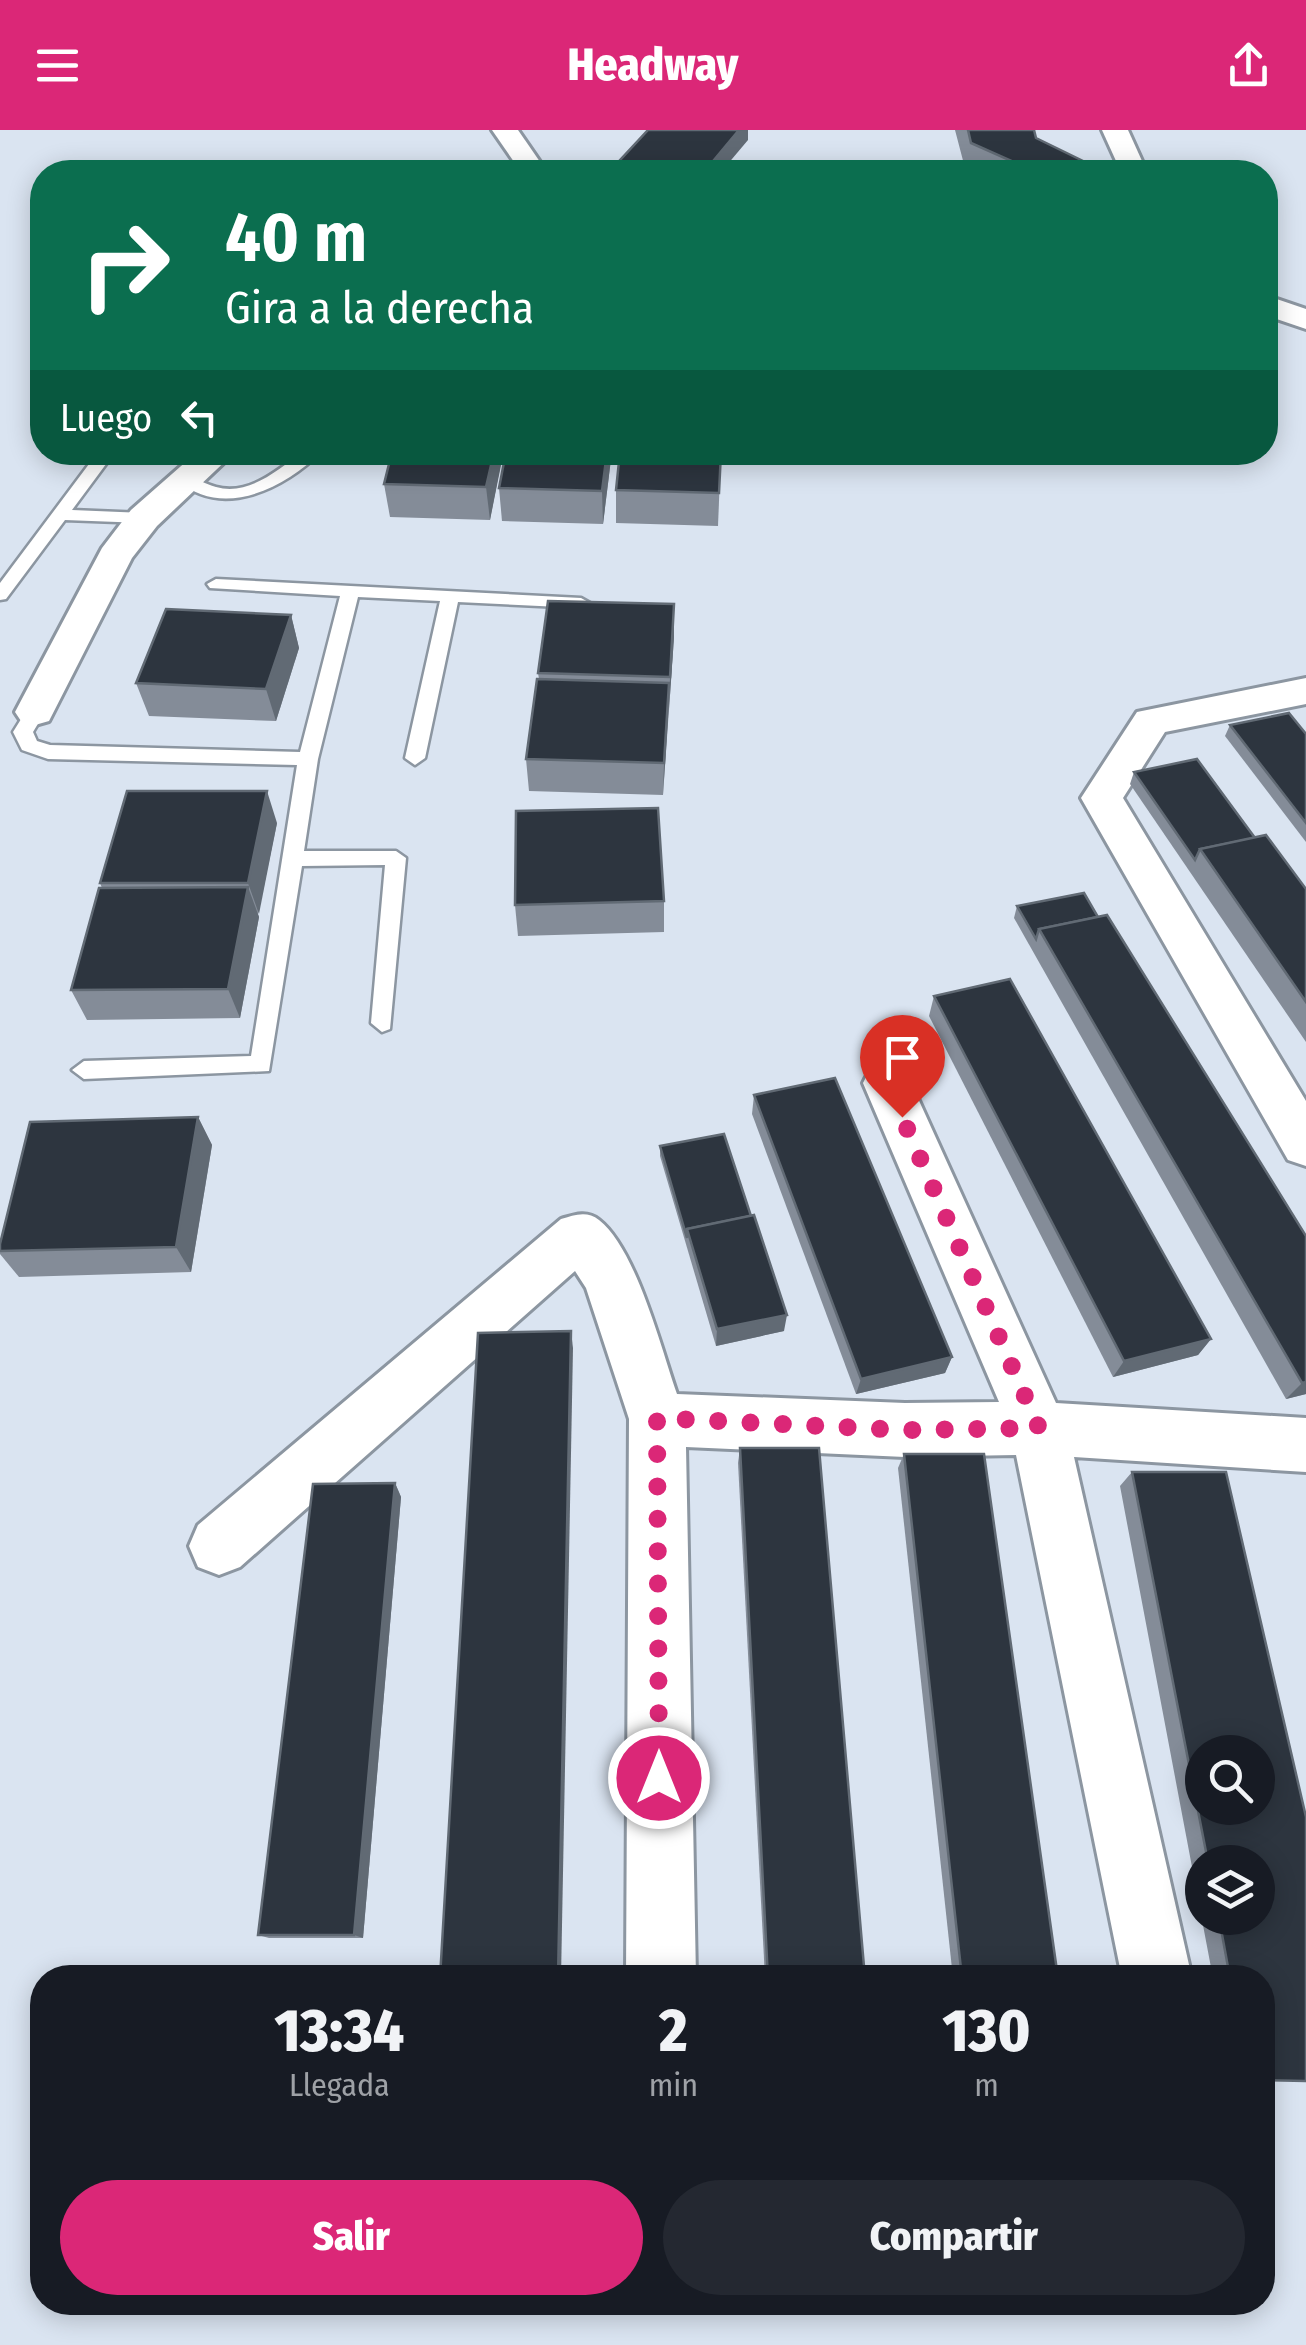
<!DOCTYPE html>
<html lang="es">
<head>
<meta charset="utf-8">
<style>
  :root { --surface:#171b24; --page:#242831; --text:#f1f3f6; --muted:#9ea1a6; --accent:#db2777 }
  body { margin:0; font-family:"Fira Sans Condensed",sans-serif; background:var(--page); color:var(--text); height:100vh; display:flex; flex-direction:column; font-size:38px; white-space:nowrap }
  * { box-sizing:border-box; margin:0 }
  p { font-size:32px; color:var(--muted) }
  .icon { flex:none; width:55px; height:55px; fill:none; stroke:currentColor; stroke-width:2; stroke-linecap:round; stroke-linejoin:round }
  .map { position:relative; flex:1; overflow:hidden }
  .side { position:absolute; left:30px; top:1835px; width:1245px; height:350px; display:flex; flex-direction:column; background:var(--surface); border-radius:40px; box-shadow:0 5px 25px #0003 }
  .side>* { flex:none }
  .hud { position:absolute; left:30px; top:30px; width:1248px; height:305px; border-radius:40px; box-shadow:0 5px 25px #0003; background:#0b6e4f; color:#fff; overflow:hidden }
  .controls { position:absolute; left:1185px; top:1605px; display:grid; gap:20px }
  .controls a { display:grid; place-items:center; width:90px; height:90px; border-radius:50%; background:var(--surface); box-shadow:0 5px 25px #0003; font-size:50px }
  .pin { position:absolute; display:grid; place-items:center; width:85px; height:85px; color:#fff; margin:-102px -42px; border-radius:50% 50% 50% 0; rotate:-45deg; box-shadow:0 0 10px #0007 }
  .pin .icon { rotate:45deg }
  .me { position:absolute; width:110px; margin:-55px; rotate:0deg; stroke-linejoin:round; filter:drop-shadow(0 0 8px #0008) }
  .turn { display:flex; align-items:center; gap:35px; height:210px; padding:0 30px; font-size:45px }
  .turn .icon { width:130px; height:130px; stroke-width:2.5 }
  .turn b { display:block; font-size:70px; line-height:85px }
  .then { display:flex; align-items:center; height:95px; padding:0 30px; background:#0003; gap:20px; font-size:38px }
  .eta { display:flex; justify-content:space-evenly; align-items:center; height:170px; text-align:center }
  .eta b { font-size:60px; font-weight:800; line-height:70px }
  .primary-button { display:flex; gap:20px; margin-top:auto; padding:20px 30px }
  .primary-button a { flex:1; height:115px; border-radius:60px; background:var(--accent); color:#fff; font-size:40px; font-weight:800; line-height:115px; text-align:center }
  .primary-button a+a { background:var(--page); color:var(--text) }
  header { display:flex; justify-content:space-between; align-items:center; height:130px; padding:0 30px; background:var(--accent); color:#fff; font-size:45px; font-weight:800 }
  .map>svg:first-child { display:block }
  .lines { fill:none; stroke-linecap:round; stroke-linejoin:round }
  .service-casing { stroke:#8c96a1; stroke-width:5 }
  .minor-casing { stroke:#8c96a1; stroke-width:6 }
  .service { fill:#fff; fill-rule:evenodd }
  .minor { fill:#fff; fill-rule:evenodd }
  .wall { fill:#848c98; fill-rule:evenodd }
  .shaded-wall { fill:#616a74 }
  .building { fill:#2d353f; stroke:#616a74; stroke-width:2.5; fill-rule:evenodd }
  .route { stroke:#db2777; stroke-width:18; stroke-dasharray:0 32.4 }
</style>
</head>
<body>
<header><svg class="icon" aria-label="menu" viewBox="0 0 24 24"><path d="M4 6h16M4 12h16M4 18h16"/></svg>Headway<svg class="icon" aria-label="share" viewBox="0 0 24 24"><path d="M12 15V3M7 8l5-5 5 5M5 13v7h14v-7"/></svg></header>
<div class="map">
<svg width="1306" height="2215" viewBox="0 0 1306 2215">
  <rect width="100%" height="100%" fill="#dae4f1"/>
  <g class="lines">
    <g class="service-casing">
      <g id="service">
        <polygon points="98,322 115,322 72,380 144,383 152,388 144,393 65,390 6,469 0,470 0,453"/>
        <path d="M302,322h19c-36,36 -99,68 -143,28l8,-5c10,3 19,9 30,12 32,9 61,-16 86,-35z"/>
        <polygon points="216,449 581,468 590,473 581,478 458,472 425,628 415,635 405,628 440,471 358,467 318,629 304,721 396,721 406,728 390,899 382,902 371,893 385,735 302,736 269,941 84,949 72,940 84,931 251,926 297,635 48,629 22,620 13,602 28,578 35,576 45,582 33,602 37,611 50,615 300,622 340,466 210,458 207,454"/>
      </g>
    </g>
    <g class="minor-casing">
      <g id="minor">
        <polygon points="492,0 518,0 547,42 521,42"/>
        <polygon points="1102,0 1128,0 1147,42 1121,42"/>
        <polygon points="1265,165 1306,179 1306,199 1265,185"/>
        <polygon points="197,322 235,322 157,396 132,428 49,591 35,595 21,591 15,582 102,418 131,380"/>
        <polygon points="1306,548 1306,574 1165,602 1123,668 1306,971 1306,1036 1288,1030 1081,668 1137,582"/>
        <path d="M887,934l17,5 7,14 145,320 250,15v54l-232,-15 118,521h-70l-106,-523 -111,2 -219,-10 10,531h-70l3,-559 -43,-131 -11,-17 -335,296 -21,8 -21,-8 -9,-21 9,-21 363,-306c13,-4 26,-9 38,1 37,29 62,128 78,174l228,9 94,-1 -136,-319 7,-14z"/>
      </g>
    </g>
    <use href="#service" class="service"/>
    <use href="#minor" class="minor"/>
  </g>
  <g class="wall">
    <polygon points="955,0 1034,0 1036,8 1081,30 1078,42 966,42"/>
    <polygon points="392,322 503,322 490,390 390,387 384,354"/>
    <polygon points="721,322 718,396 616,393 616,360"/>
    <polygon points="611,329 603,394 502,391 499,358"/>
    <polygon points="674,474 674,507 663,665 529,661 526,629 539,549 538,543"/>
    <polygon points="291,485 299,518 276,591 149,586 136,553"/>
    <polygon points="1230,595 1306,604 1306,712 1225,606"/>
    <polygon points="1134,642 1255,708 1306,759 1306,912 1130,654"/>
    <polygon points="277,693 258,784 259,787 240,888 87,890 71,860 102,758 100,753"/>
    <polygon points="664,771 664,802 518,806 515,775"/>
    <polygon points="1017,776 1098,787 1306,1106 1306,1264 1286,1269 1014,788"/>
    <polygon points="934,866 1211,1209 1198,1225 1113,1247 929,886"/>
    <polygon points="754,965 952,1227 945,1243 856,1264 752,984"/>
    <polygon points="198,987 212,1015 191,1142 19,1147 0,1124 0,1114"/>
    <polygon points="660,1016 784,1201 716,1216 660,1026"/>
    <polygon points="740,1318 865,1848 765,1848 738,1333"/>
    <polygon points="904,1324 1058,1848 953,1848 898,1338"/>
    <path d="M1132,1342h94l80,345v264l-44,-1v-102h-49l-93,-492zM1202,1622h56v56h-56zM1202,1732h56v56h-56z"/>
    <polygon points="395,1353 401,1367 363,1808 269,1808 258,1805"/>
  </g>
  <g class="shaded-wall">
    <polygon points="739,0 748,0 748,10 721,42 704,42"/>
    <polygon points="1081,30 1078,42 1060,42"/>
    <polygon points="494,322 503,322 503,325 490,390 486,357"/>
    <polygon points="607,322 611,322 611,329 603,394 602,361"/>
    <polygon points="674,474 674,507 669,580 670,547"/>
    <polygon points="291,485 299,518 276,591 266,559"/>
    <polygon points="669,553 668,585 663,665 664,633"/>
    <polygon points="267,661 277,693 259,784 248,753"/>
    <polygon points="248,757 259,787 240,888 228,859"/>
    <polygon points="198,987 212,1015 191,1142 176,1117"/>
    <polygon points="787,1185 784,1201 716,1216 717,1199"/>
    <polygon points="571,1201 573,1218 561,1848 558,1848"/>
    <polygon points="1211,1209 1198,1225 1113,1247 1124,1231"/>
    <polygon points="952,1227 945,1243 856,1264 861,1249"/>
    <polygon points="1306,1252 1306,1264 1286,1269 1302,1253"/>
    <polygon points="395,1353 401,1367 363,1808 354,1805"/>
  </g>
  <g class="building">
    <polygon points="648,0 739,0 704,42 609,42"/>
    <polygon points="968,0 1034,0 1036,8 1081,30 1060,42 1036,42 971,13"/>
    <polygon points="392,322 494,322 486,357 384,354"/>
    <polygon points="506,322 607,322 602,361 499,358"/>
    <polygon points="620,322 721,322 719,363 616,360"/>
    <polygon points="548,471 674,474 670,547 538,543"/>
    <polygon points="166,479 291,485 266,559 136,553"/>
    <polygon points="537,549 669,553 664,633 526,629"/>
    <polygon points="1289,583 1306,604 1306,693 1230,595"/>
    <polygon points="1197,629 1255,708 1200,719 1195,730 1134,642"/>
    <polygon points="127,661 267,661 248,753 100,753"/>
    <polygon points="658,678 664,771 515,775 516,681"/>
    <polygon points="1266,705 1306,759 1306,872 1200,719"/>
    <polygon points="248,757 228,859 71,860 99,758"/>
    <polygon points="1084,763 1098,787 1039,799 1036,809 1017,776"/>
    <polygon points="1107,785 1306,1106 1306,1252 1302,1253 1039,799"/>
    <polygon points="1010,849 1211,1209 1124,1231 934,866"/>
    <polygon points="835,948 952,1227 861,1249 754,965"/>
    <polygon points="198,987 176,1117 0,1121 0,1114 30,992"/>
    <polygon points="724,1004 751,1086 687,1099 687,1108 660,1016"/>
    <polygon points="754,1085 787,1185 717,1199 687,1099"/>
    <polygon points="571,1201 558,1848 440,1848 478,1203"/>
    <polygon points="740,1318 819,1318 865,1848 768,1848"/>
    <polygon points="904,1324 984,1324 1058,1848 962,1848"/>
    <path d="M1132,1342h94l80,345v264l-44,-1v-102h-32l-11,-60h39v-56h-50zM1202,1622h56v56h-56z"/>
    <polygon points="395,1353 354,1805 258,1805 313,1354"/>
  </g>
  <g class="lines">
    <polyline class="route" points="659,1648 657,1288 905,1300 1039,1298 902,987"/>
  </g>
</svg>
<div class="controls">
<a><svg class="icon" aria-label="search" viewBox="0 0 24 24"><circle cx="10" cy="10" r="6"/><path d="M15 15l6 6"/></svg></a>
<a><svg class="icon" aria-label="layers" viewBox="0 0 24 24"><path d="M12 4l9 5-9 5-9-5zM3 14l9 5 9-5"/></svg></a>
</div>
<div class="pin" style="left:902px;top:987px;background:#d93025"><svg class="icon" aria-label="arrive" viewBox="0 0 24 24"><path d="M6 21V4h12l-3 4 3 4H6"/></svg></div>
<svg class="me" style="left:659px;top:1648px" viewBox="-20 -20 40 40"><circle r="17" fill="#db2777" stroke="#fff" stroke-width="3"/><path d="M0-11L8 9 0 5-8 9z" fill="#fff"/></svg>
<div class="hud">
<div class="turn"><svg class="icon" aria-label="right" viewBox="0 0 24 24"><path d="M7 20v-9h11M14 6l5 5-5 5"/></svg><div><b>40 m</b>Gira a la derecha</div></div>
<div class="then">Luego<svg class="icon" aria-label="left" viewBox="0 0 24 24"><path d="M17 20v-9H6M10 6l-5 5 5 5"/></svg></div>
</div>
<section class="side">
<div class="eta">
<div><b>13:34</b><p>Llegada</p></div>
<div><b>2</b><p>min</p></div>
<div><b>130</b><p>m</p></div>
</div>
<div class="primary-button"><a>Salir</a><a>Compartir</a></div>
</section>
</div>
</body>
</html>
